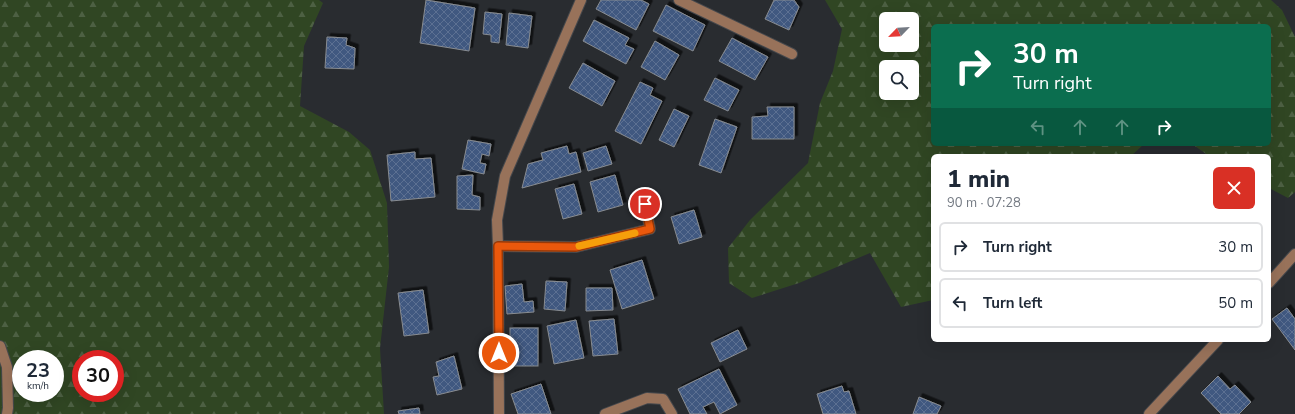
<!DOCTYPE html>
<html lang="en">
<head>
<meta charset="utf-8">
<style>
  :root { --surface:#fff; --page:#f6f6f7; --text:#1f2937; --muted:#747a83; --line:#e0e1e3 }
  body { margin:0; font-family:"Nunito Sans",sans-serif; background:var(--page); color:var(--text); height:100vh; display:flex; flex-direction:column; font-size:15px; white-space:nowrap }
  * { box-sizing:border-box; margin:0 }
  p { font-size:13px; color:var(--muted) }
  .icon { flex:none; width:22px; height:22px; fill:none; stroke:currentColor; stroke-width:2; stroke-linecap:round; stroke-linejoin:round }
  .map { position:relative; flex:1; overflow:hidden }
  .sheet { position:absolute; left:931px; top:154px; width:340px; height:188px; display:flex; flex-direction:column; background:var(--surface); border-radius:6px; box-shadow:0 4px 16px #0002 }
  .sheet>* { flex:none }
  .top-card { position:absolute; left:931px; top:24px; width:340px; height:122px; border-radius:6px; box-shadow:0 4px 16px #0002; background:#0b6e4f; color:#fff; overflow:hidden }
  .needle { width:26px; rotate:245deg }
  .buttons { position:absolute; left:879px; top:12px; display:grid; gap:8px }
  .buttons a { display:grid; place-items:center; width:40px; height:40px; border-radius:6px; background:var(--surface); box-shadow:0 4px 16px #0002; font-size:20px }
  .speed { position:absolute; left:12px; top:350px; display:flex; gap:8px; font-size:20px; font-weight:700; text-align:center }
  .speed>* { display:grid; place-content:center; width:52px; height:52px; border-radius:50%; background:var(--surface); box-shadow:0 4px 16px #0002; line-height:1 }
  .speed small { font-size:10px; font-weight:400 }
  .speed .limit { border:6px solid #d22; background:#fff; color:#111 }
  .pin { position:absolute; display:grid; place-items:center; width:34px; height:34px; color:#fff; margin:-17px; border:2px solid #fff; border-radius:50%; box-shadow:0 1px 4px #0007 }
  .me { position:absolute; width:44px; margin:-22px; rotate:0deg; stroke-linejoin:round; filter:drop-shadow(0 0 3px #0008) }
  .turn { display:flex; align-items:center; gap:14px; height:84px; padding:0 16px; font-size:18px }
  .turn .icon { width:52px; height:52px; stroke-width:2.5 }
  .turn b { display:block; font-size:28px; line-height:34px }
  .lanes { display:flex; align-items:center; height:38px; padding:0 16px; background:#0003; justify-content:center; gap:20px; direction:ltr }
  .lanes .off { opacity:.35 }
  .round { display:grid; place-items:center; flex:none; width:42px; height:42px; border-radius:6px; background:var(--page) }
  .head { display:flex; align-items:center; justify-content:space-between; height:68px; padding:0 16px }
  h1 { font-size:24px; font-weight:800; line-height:30px }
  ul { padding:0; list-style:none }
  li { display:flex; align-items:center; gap:12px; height:50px; margin:0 8px 6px; padding:0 8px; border:2px solid var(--line); border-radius:6px }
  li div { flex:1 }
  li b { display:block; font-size:15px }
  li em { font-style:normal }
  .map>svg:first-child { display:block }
  .forest { fill:url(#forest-firs); fill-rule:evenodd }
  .building { fill:url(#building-cross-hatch); stroke:#888c91; filter:url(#shadow) }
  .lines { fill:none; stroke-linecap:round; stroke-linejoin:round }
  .minor-casing { stroke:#46484c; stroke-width:12 }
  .minor { stroke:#98725a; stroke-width:10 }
  .route-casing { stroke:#983908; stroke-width:10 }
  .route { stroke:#ea580c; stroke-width:7 }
  .slow { stroke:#f59e0b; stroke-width:7 }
</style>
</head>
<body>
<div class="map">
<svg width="1295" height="414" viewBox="0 0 1295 414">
  <defs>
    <pattern id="forest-firs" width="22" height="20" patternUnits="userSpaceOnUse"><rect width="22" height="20" fill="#304623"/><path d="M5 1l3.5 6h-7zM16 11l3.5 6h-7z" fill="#4d6043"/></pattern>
    <pattern id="building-cross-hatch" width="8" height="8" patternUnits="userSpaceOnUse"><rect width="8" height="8" fill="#405880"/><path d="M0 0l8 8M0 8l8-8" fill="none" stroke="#5b7092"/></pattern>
    <filter id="shadow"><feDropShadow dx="3.5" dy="-3.5" stdDeviation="0" flood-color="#0009"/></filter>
  </defs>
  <rect width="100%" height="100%" fill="#292c30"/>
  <g class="forest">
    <path d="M0,0h319l4,3 -19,43 -4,60 49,26 21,18 17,53 2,64 -9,81 4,66h-384zM21,359h34v34h-34zM81,359h34v34h-34z"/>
    <path d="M825,0h446l11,10 13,27v155l-7,6 -19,-10v-32h-60l-17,-12h77v-118h-336v118h211l-13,12h-198v144l-32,7 -31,-54 -71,30 -47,15 -23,-15 -1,-35 22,-28 58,-57 12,-60 13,-32 9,-42zM886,19h26v26h-26zM886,67h26v26h-26z"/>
  </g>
  <g class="building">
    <polygon points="426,0 475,8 469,51 420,43"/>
    <polygon points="601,0 641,0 649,4 636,30 596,9"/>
    <polygon points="774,0 794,0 799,7 789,30 765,19"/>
    <polygon points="666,5 705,25 693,51 653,31"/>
    <polygon points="485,12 502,14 499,43 491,42 491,35 483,34"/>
    <polygon points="509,13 532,16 528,48 506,45"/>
    <polygon points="594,20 629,38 625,45 634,49 626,64 583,41"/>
    <polygon points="327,37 347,38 346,45 355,48 354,69 325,68"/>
    <polygon points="732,38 768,57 755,80 719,61"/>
    <polygon points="655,41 679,55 665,80 641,67"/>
    <polygon points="583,63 615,81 602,106 569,88"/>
    <polygon points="715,78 739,90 728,111 704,100"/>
    <polygon points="640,82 653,88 650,95 662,101 641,144 615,131"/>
    <polygon points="767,107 794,107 794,139 752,139 752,117 768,116"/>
    <polygon points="674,109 689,116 674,147 659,140"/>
    <polygon points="715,119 737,127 721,173 699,165"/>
    <polygon points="468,140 491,144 489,156 482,154 480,163 486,164 484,174 462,169"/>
    <polygon points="567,146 569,154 576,152 581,172 522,188 528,164 543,160 541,153"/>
    <polygon points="606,146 612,164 588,171 583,153"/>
    <polygon points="415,152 415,159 431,158 435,197 391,201 387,155"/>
    <polygon points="473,175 472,195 480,197 480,210 457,209 457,176"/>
    <polygon points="615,175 623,205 598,212 590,182"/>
    <polygon points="574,184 582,214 563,219 555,189"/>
    <polygon points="694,210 702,237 679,244 671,217"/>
    <polygon points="642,260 654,299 622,309 610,270"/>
    <polygon points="546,281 567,282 565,311 544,309"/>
    <polygon points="522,284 524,302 533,301 534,312 507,314 505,286"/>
    <polygon points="586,288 612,288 613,310 586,311"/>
    <polygon points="423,290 429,333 404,336 398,293"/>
    <polygon points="1287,308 1295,319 1295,350 1272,319"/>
    <polygon points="614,319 618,354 593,356 589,321"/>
    <polygon points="576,320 584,358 554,364 547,326"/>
    <rect x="510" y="328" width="28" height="38"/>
    <polygon points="738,330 747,349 720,362 711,343"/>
    <polygon points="454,356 462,389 437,395 433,377 439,376 436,362"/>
    <polygon points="719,369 737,405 720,414 714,402 703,407 707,414 690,414 678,389"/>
    <polygon points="1218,376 1230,389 1235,385 1251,402 1239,414 1221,414 1201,393"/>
    <polygon points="541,384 551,414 518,414 511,394"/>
    <polygon points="842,386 844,392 849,391 856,414 823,414 817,394"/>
    <polygon points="919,397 941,406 937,414 913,414"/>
    <polygon points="419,408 420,414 399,414 398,411"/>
  </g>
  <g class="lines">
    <g class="minor-casing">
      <g id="minor">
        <polyline points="679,0 792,54"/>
        <polyline points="498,246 576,247 650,229 645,204"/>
        <polyline points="1269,283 1295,254"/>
        <polyline points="0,346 7,367 8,408 7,414"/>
        <polyline points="499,414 498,246 497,220 505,176 581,0"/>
        <polyline points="605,414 647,398 663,399 672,414"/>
        <polyline points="1149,414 1218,340"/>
      </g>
    </g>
    <use href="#minor" class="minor"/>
  </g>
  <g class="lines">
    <g class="route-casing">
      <polyline id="route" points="499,353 498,246 576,247 650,229 645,204"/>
    </g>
    <use href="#route" class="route"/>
    <polyline class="slow" points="579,246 635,233"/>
  </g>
</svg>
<div class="buttons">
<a><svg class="needle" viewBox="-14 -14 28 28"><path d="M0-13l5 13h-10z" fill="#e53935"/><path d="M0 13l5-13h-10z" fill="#747a83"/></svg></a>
<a><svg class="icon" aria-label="search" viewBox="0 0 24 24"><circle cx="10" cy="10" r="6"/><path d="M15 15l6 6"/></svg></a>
</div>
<div class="speed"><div>23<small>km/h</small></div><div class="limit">30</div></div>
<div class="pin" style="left:645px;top:204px;background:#d93025"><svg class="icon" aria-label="arrive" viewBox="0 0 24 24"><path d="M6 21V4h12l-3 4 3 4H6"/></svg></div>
<svg class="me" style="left:499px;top:353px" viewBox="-20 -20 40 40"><circle r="17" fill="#ea580c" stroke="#fff" stroke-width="3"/><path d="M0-11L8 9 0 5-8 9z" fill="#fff"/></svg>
<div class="top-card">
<div class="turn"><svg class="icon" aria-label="right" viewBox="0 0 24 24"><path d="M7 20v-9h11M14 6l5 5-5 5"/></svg><div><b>30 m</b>Turn right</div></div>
<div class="lanes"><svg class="icon off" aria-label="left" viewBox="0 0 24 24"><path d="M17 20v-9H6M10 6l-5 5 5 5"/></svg><svg class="icon off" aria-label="ahead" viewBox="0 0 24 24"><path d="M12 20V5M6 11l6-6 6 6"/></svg><svg class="icon off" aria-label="ahead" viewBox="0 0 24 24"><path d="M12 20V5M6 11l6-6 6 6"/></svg><svg class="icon" aria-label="right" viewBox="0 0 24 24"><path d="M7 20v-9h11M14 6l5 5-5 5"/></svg></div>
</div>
<section class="sheet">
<div class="head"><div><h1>1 min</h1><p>90 m · 07:28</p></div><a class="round" style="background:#d93025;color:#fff"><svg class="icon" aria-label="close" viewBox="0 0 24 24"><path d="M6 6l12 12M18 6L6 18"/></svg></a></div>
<ul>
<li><svg class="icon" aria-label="right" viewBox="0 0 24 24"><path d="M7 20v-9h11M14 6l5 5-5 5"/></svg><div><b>Turn right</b></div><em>30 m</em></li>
<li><svg class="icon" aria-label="left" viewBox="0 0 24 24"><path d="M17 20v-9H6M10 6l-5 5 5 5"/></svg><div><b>Turn left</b></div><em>50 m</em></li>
</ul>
</section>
</div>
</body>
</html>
